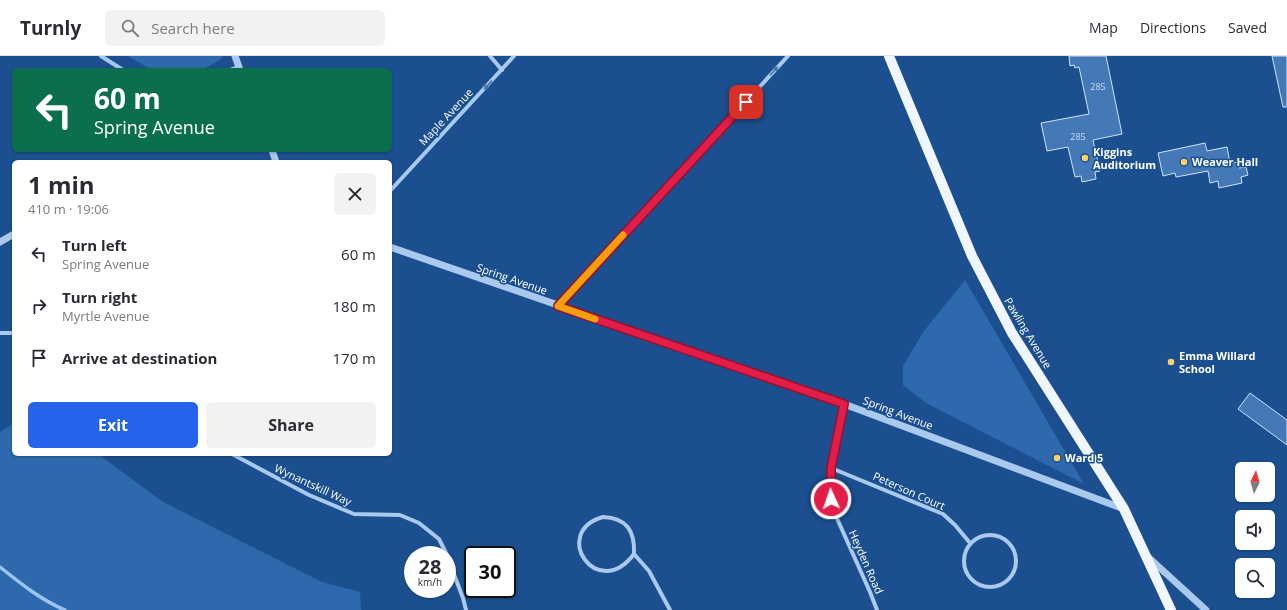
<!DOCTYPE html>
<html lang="en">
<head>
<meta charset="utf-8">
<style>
  :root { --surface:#fff; --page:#f2f2f3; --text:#2b2b33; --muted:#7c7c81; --line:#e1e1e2; --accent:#2563eb }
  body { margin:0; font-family:"Open Sans",sans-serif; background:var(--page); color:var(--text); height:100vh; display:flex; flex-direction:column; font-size:15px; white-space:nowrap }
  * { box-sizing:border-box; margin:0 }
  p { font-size:13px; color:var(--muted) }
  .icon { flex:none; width:22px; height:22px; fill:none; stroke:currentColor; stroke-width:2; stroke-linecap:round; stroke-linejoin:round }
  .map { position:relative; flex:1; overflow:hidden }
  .panel { position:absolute; left:12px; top:104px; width:380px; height:296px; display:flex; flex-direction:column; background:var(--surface); border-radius:6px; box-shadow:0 1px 3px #0004 }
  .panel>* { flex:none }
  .top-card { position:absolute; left:12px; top:12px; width:380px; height:84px; border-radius:6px; box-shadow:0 1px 3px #0004; background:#0b6e4f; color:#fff; overflow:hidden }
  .needle { width:26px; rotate:5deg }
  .tools { position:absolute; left:1235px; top:406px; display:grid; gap:8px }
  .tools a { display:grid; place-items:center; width:40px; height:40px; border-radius:6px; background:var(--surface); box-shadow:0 1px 3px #0004; font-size:20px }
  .speed { position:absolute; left:404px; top:490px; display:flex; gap:8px; font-size:20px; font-weight:700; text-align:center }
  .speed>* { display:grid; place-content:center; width:52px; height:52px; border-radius:50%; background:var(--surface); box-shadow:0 1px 3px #0004; line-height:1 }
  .speed small { font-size:10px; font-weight:400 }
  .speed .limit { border:2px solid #111; border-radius:6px; background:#fff; color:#111 }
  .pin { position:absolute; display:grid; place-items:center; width:34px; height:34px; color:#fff; margin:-17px; border-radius:8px; box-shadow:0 2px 6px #0006 }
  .me { position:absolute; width:44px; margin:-22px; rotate:357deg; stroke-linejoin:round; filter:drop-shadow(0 0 3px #0008) }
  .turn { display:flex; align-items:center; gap:14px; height:84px; padding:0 16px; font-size:18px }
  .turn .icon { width:52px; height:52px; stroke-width:2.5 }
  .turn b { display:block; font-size:28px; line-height:34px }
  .round { display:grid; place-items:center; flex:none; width:42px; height:42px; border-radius:6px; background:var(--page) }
  .headline { display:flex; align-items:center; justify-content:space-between; height:68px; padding:0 16px }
  h1 { font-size:24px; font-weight:700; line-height:30px }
  .action { display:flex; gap:8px; margin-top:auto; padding:8px 16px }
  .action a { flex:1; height:46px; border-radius:6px; background:var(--accent); color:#fff; font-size:16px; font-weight:700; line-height:46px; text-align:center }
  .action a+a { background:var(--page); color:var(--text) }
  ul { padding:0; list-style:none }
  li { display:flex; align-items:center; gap:12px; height:52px; padding:0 16px }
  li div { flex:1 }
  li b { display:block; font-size:15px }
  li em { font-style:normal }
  header { display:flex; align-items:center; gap:24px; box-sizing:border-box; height:56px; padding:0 20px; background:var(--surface); border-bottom:1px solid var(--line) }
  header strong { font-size:19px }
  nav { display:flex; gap:22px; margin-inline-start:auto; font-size:14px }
  .search { width:280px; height:36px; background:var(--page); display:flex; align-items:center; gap:10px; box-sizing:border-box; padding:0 14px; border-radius:6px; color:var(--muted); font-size:15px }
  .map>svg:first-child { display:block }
  .green { fill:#2e69ad }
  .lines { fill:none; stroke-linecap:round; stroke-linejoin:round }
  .stream { stroke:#9cc4f0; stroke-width:3.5 }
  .building { fill:#4478b7; stroke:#cfe3fa }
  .minor { stroke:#a9c9ee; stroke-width:4 }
  .tertiary { stroke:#a9c9ee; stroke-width:7 }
  .primary { stroke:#f0f6ff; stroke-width:10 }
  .oneway { fill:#4674ac }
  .route-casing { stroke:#92132f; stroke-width:10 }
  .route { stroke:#e11d48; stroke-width:7 }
  .slow { stroke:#f59e0b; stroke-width:7 }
  .poi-dot { fill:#ffd166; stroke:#1b4f8f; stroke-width:1.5 }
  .labels { text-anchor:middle; stroke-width:3; stroke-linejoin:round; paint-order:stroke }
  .number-label { font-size:9px; fill:#d0dded }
  .street-label { font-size:11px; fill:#fff; stroke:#1b4f8f }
  .poi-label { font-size:11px; font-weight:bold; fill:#fff; stroke:#1b4f8f; text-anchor:start }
</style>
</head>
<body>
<header>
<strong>Turnly</strong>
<div class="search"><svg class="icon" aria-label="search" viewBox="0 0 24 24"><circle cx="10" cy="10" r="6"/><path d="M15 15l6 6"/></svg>Search here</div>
<nav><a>Map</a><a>Directions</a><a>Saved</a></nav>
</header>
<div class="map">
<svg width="1287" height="554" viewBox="0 0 1287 554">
  <rect width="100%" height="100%" fill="#1b4f8f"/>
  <g class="green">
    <polygon points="128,0 223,0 220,4 202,14 152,14"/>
    <polygon points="965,224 1084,428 926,347 903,329 903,310 924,275"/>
    <polygon points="14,367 14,398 98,398 163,446 322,526 360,536 361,554 0,554 0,376"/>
  </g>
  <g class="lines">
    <path class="stream" d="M0,511c20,16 41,33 65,43"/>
  </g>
  <g class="building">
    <polygon points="1069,0 1106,0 1122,78 1093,84 1100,115 1095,116 1096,123 1082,126 1081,120 1075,121 1068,91 1047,95 1041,67 1089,58 1079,11 1075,12 1074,9 1070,10"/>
    <polygon points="1272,0 1287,0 1287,51 1283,51"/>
    <polygon points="1205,87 1207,95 1227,91 1230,107 1238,106 1239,112 1246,111 1248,119 1241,121 1242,127 1219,132 1218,125 1210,127 1208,115 1176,121 1175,117 1163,120 1158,97"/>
    <polygon points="1250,337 1287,364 1287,389 1238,353"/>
  </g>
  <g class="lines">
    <g class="minor">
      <polyline points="101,0 123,14"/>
      <polyline points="490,0 502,14"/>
      <polyline points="230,14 239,11"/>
      <polyline points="390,135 514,0"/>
      <polyline points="558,250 788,0"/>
      <polyline points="0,277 14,277"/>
      <polyline points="844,348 831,412 831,443 835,458 870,536 877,554"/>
      <polyline points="232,398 309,439 354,458 400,459 419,467 439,483 447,499"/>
      <polyline points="831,412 943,458 955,469 970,487"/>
      <path d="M603,461c24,1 32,14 31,37 -37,49 -84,-22 -31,-37z"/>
      <circle cx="990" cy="505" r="26"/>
      <polyline points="634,498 649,515 670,554"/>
      <polyline points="447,500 463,542 466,554"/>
    </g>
    <g class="tertiary">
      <polyline points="235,0 240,14"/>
      <polyline points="272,94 276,106"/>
      <polyline points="0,186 14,178"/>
      <polyline points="390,191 844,348 1124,453"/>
      <polyline points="1148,501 1206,554"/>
    </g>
    <polyline class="primary" points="889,0 972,200 1012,277 1124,453 1171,554"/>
  </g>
  <defs><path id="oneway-solid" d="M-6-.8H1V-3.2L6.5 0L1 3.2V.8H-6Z"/></defs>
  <g class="oneway">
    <use href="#oneway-solid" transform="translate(774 15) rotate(-47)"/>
    <use href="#oneway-solid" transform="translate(488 29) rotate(133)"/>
  </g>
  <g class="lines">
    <g class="route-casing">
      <polyline id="route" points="746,46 558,250 844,348 831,412 831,443"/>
    </g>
    <use href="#route" class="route"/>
    <polyline class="slow" points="595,263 558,250 623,179"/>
  </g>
  <g class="poi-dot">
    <circle cx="1085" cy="102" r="4"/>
    <circle cx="1184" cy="106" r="4"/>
    <circle cx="1171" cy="306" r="4"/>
    <circle cx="1057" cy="402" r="4"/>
  </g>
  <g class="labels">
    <g class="number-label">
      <text x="1098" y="34">285</text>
      <text x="1078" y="84">285</text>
    </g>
    <g class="street-label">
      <text transform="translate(446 61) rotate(-47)" y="4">Maple Avenue</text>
      <text transform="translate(512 223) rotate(19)" y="4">Spring Avenue</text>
      <text transform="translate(1028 277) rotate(59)" y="4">Pawling Avenue</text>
      <text transform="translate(898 357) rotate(21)" y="4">Spring Avenue</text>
      <text transform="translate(313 429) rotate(25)" y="4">Wynantskill Way</text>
      <text transform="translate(909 435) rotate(24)" y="4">Peterson Court</text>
      <text transform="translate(866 506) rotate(66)" y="4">Heyden Road</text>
    </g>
    <g class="poi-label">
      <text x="1093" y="100">Kiggins<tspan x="1093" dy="13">Auditorium</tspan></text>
      <text x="1192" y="110">Weaver Hall</text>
      <text x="1179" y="304">Emma Willard<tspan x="1179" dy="13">School</tspan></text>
      <text x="1065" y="406">Ward 5</text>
    </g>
  </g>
</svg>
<div class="tools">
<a><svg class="needle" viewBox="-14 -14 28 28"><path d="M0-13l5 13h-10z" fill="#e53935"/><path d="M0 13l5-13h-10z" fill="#7c7c81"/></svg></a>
<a><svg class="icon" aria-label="sound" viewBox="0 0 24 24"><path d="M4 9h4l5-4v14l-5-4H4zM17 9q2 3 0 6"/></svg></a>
<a><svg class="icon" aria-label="search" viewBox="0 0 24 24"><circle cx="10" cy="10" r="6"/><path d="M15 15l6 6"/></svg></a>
</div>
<div class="speed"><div>28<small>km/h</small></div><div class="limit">30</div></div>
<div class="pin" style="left:746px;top:46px;background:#d93025"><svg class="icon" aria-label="arrive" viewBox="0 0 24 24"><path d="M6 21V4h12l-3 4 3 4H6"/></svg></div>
<svg class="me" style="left:831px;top:443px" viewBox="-20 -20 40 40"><circle r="17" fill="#e11d48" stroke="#fff" stroke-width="3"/><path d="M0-11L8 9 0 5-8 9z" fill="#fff"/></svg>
<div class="top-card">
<div class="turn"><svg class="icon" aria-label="left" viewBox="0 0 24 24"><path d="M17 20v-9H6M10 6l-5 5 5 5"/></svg><div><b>60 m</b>Spring Avenue</div></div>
</div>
<section class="panel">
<div class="headline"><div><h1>1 min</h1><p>410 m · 19:06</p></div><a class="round"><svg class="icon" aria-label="close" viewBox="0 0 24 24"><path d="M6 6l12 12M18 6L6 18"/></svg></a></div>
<ul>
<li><svg class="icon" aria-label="left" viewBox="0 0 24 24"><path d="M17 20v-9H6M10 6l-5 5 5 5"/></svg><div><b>Turn left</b><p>Spring Avenue</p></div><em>60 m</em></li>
<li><svg class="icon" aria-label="right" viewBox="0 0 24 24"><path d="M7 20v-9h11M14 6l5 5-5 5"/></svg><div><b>Turn right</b><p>Myrtle Avenue</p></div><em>180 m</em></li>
<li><svg class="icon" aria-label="arrive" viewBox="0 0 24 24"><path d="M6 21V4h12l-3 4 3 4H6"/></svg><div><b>Arrive at destination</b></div><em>170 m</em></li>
</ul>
<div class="action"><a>Exit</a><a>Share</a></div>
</section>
</div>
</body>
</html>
